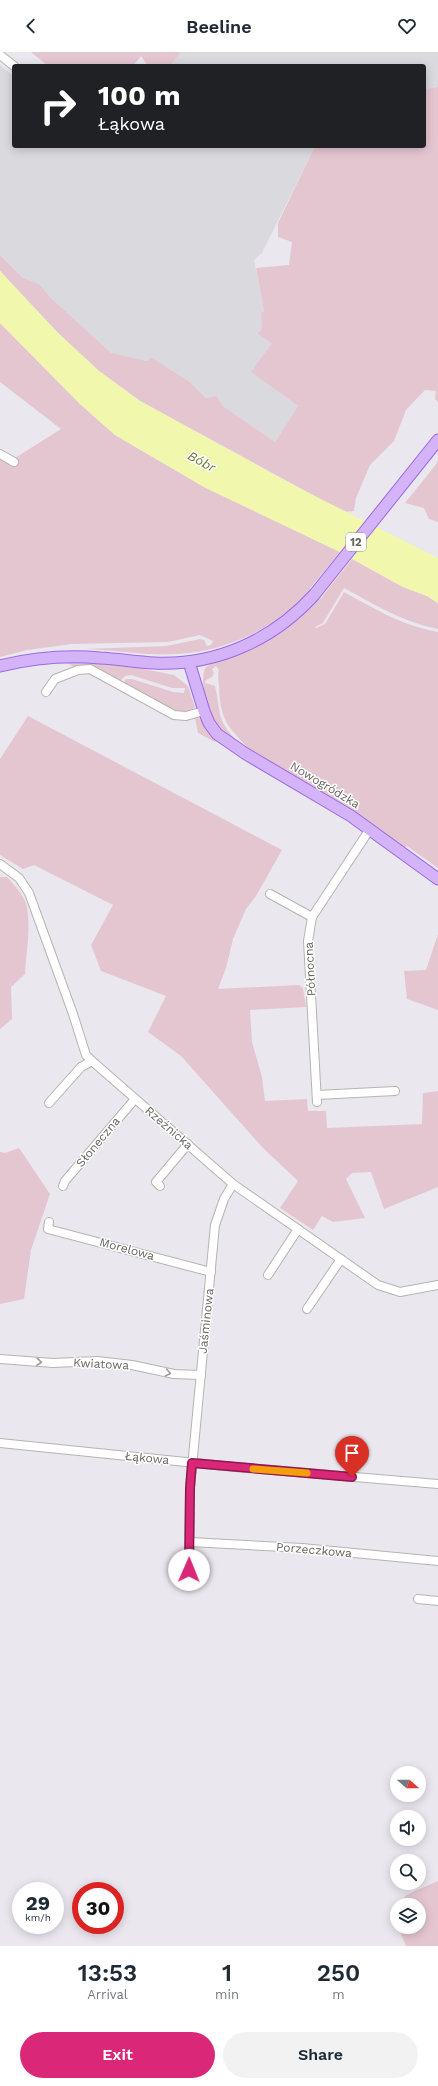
<!DOCTYPE html>
<html lang="en">
<head>
<meta charset="utf-8">
<style>
  :root { --surface:#fff; --page:#f2f2f3; --text:#1f2937; --muted:#747a83; --accent:#db2777 }
  body { margin:0; font-family:"Work Sans",sans-serif; background:var(--page); color:var(--text); height:100vh; display:flex; flex-direction:column; font-size:15px; white-space:nowrap }
  * { box-sizing:border-box; margin:0 }
  p { font-size:13px; color:var(--muted) }
  .icon { flex:none; width:22px; height:22px; fill:none; stroke:currentColor; stroke-width:2; stroke-linecap:round; stroke-linejoin:round }
  .map { position:relative; height:1894px; overflow:hidden }
  .sheet { display:flex; flex-direction:column; background:var(--surface); flex:1 }
  .sheet>* { flex:none }
  .top-card { position:absolute; left:12px; top:12px; width:414px; height:84px; border-radius:4px; box-shadow:0 2px 10px #0003; background:#202124; color:#fff; overflow:hidden }
  .needle { width:26px; rotate:110deg }
  .buttons { position:absolute; left:390px; top:1714px; display:grid; gap:8px }
  .buttons a { display:grid; place-items:center; width:36px; height:36px; border-radius:50%; background:var(--surface); box-shadow:0 2px 10px #0003; font-size:20px }
  .speed { position:absolute; left:12px; top:1830px; display:flex; gap:8px; font-size:20px; font-weight:700; text-align:center }
  .speed>* { display:grid; place-content:center; width:52px; height:52px; border-radius:50%; background:var(--surface); box-shadow:0 2px 10px #0003; line-height:1 }
  .speed small { font-size:10px; font-weight:400 }
  .speed .limit { border:6px solid #d22; background:#fff; color:#111 }
  .pin { position:absolute; display:grid; place-items:center; width:34px; height:34px; color:#fff; margin:-41px -17px; border-radius:50% 50% 50% 0; rotate:-45deg; box-shadow:0 0 4px #0007 }
  .pin .icon { rotate:45deg }
  .me { position:absolute; width:44px; margin:-22px; rotate:1deg; stroke-linejoin:round; filter:drop-shadow(0 0 3px #0008) }
  .turn { display:flex; align-items:center; gap:14px; height:84px; padding:0 20px; font-size:18px }
  .turn .icon { width:52px; height:52px; stroke-width:2.5 }
  .turn b { display:block; font-size:28px; line-height:34px }
  .eta { display:flex; justify-content:space-evenly; align-items:center; height:68px; text-align:center }
  .eta b { font-size:24px; font-weight:600; line-height:28px }
  .action { display:flex; gap:8px; margin-top:auto; padding:8px 20px }
  .action a { flex:1; height:46px; border-radius:24px; background:var(--accent); color:#fff; font-size:16px; font-weight:600; line-height:46px; text-align:center }
  .action a+a { background:var(--page); color:var(--text) }
  header { display:flex; justify-content:space-between; align-items:center; height:52px; padding:0 20px; background:var(--surface); font-size:18px; font-weight:600 }
  .map>svg:first-child { display:block }
  .industrial { fill:#dad9de }
  .green { fill:#e4c6d1 }
  .water { fill:#f1f8ae }
  .lines { fill:none; stroke-linecap:round; stroke-linejoin:round }
  .minor-casing { stroke:#b4b5af; stroke-width:10 }
  .major-casing { stroke:#986ae5; stroke-width:13 }
  .minor { stroke:#fff; stroke-width:8 }
  .major { stroke:#d5b3f8; stroke-width:11 }
  .oneway { stroke:#9a9c96 }
  .route-casing { stroke:#8e194d; stroke-width:10 }
  .route { stroke:#db2777; stroke-width:7 }
  .slow { stroke:#f59e0b; stroke-width:7 }
  .labels { text-anchor:middle; stroke-width:3; stroke-linejoin:round; paint-order:stroke }
  .shield { fill:#fff; stroke:#92948e; stroke-width:1 }
  .shield-label { font-size:11px; font-weight:bold; fill:#64665e }
  .street-label { font-size:12px; fill:#64665e; stroke:#fff }
  .water-label { font-size:13px; font-style:italic; fill:#6c7638; stroke:#fff }
</style>
</head>
<body>
<header><svg class="icon" aria-label="back" viewBox="0 0 24 24"><path d="M15 5l-7 7 7 7"/></svg>Beeline<svg class="icon" aria-label="heart" viewBox="0 0 24 24"><path d="M12 20l-8-8c-3-5 5-10 8-4 3-6 11-1 8 4z"/></svg></header>
<div class="map">
<svg width="438" height="1894" viewBox="0 0 438 1894">
  <rect width="100%" height="100%" fill="#ebe7ef"/>
  <g class="industrial">
    <polygon points="181,0 438,0 438,35 424,37 424,14 170,14"/>
    <polygon points="0,13 14,24 14,94 315,94 262,201 254,208 264,259 261,261 262,277 273,291 251,320 298,354 275,390 223,354 217,344 206,346 190,330 151,305 147,309 111,302 52,247 39,232 23,226 0,203"/>
  </g>
  <g class="green">
    <polygon points="31,0 181,0 170,14 148,14 141,4 133,14 48,14"/>
    <polygon points="438,35 438,350 435,347 436,339 425,338 406,358 394,389 370,413 356,446 354,459 344,460 140,349 99,319 57,280 0,219 0,203 23,226 39,232 52,247 111,301 147,309 151,305 190,330 206,346 217,344 223,354 275,390 298,354 251,320 272,291 258,282 262,277 261,261 264,259 256,216 289,213 292,190 278,185 278,171 315,94 424,94 424,37"/>
    <path d="M0,271l80,81 35,31 89,52 136,65 -30,36 1,3c-35,36 -84,61 -135,63 -30,2 -60,-4 -91,-5l81,-3 34,-7 4,1 3,6 4,-1 2,-4 -13,-6 -32,7 -96,2 -45,6 -27,7v-198l12,7 3,-8 46,-29 -61,-47z"/>
    <polygon points="438,410 438,470 429,467 424,456 405,451"/>
    <path d="M352,507l51,28 24,9 11,7v26c-35,-7 -63,-24 -94,-41l-21,35 -8,4 1,1 9,-4 19,-32c31,17 59,34 94,40v236l-31,-22 -3,2 -152,-96c-23,-25 -31,-28 -33,-64 0,-6 -2,-14 0,-18l-3,-4 -4,3 2,4 -2,4 -6,3 -1,3 10,3c7,29 0,32 23,56 -9,-5 -17,-10 -23,-18 -7,-11 -17,-47 -9,-57 10,-7 23,-8 34,-13 31,-13 56,-32 79,-57l2,1z"/>
    <polygon points="64,609 118,612 174,623 188,634 195,655 188,661 178,660 123,631 126,627 132,627 173,640 184,641 185,636 172,636 131,623 125,624 120,629 77,617"/>
    <polygon points="28,664 282,798 256,844 246,857 233,887 226,916 218,937 299,933 303,936 306,955 250,958 252,990 262,1025 265,1049 307,1047 308,1059 326,1059 327,1076 422,1072 423,1041 438,1039 438,1135 384,1157 371,1120 352,1121 346,1127 365,1166 333,1170 322,1164 313,1178 280,1156 298,1129 262,1095 181,1004 148,980 166,944 101,919 91,893 113,853 34,813 23,817 0,803 0,707"/>
    <polygon points="195,666 200,667 217,687 215,690 198,681"/>
    <path d="M0,825h7c8,9 18,19 20,31 4,21 -1,45 -2,66l-14,13 1,32 -12,10z"/>
    <polygon points="438,882 438,958 407,947 404,919 426,918"/>
    <polygon points="19,1096 50,1142 31,1198 24,1247 0,1252 0,1100 5,1101"/>
    <polygon points="438,1829 438,1894 406,1894 398,1875 419,1875 419,1853 399,1853 406,1843"/>
  </g>
  <polygon class="water" points="0,219 57,280 99,319 140,349 295,434 438,506 438,551 427,544 403,535 340,500 204,435 115,383 80,352 0,271"/>
  <g class="lines">
    <g class="minor-casing">
      <g id="minor">
        <polyline points="0,3 14,14"/>
        <polyline points="0,402 14,410"/>
        <polyline points="46,640 55,627 78,618 90,617 174,663 186,664 204,659"/>
        <polyline points="0,812 19,826 29,841 73,962 86,1003 92,1009 233,1132 378,1233 400,1240 438,1233"/>
        <polyline points="270,842 312,865"/>
        <polyline points="317,1043 395,1039"/>
        <polyline points="317,1050 308,889 312,865 370,777"/>
        <polyline points="49,1051 81,1015 92,1009"/>
        <polyline points="63,1134 65,1129 135,1047"/>
        <polyline points="160,1134 156,1130 188,1092"/>
        <polyline points="49,1170 48,1177 211,1220"/>
        <polyline points="268,1223 298,1177"/>
        <polyline points="307,1257 341,1207"/>
        <polyline points="0,1307 53,1311 97,1309 132,1313 174,1322 201,1323"/>
        <polyline points="0,1391 235,1415 438,1432"/>
        <polyline points="190,1490 302,1496 438,1509"/>
        <polyline points="189,1518 190,1436 215,1173 224,1147 233,1132"/>
        <polyline points="418,1547 438,1549"/>
      </g>
    </g>
    <g class="major-casing">
      <g id="major">
        <polyline points="189,610 204,659 209,671 217,682 246,702 351,764 438,827"/>
        <path d="M0,614c33,-8 66,-11 100,-8 18,1 36,4 54,5 62,3 119,-23 160,-68l124,-155"/>
      </g>
    </g>
    <use href="#minor" class="minor"/>
    <use href="#major" class="major"/>
  </g>
  <defs><path id="oneway-chevron" d="M-2-3.5L2.5 0L-2 3.5" fill="none" stroke-width="1.6" stroke-linecap="round" stroke-linejoin="round"/></defs>
  <g class="oneway">
    <use href="#oneway-chevron" transform="translate(39 1310) rotate(5)"/>
    <use href="#oneway-chevron" transform="translate(168 1321) rotate(12)"/>
  </g>
  <g class="lines">
    <g class="route-casing">
      <polyline id="route" points="189,1518 190,1436 192,1411 352,1425"/>
    </g>
    <use href="#route" class="route"/>
    <polyline class="slow" points="253,1417 307,1421"/>
  </g>
  <g class="labels">
    <rect class="shield" x="346" y="481" width="20" height="18" rx="3"/>
    <g class="shield-label">
      <text x="356" y="494">12</text>
    </g>
    <g class="street-label">
      <text transform="translate(325 733) rotate(31)" y="4">Nowogródzka</text>
      <text transform="translate(310 917) rotate(-93)" y="4">Północna</text>
      <text transform="translate(169 1076) rotate(41)" y="4">Rzeźnicka</text>
      <text transform="translate(98 1090) rotate(-50)" y="4">Słoneczna</text>
      <text transform="translate(127 1197) rotate(15)" y="4">Morelowa</text>
      <text transform="translate(206 1269) rotate(-84)" y="4">Jaśminowa</text>
      <text transform="translate(101 1312) rotate(3)" y="4">Kwiatowa</text>
      <text transform="translate(147 1406) rotate(6)" y="4">Łąkowa</text>
      <text transform="translate(314 1498) rotate(5)" y="4">Porzeczkowa</text>
    </g>
    <g class="water-label">
      <text transform="translate(202 409) rotate(28)" y="5">Bóbr</text>
    </g>
  </g>
</svg>
<div class="buttons">
<a><svg class="needle" viewBox="-14 -14 28 28"><path d="M0-13l5 13h-10z" fill="#e53935"/><path d="M0 13l5-13h-10z" fill="#747a83"/></svg></a>
<a><svg class="icon" aria-label="sound" viewBox="0 0 24 24"><path d="M4 9h4l5-4v14l-5-4H4zM17 9q2 3 0 6"/></svg></a>
<a><svg class="icon" aria-label="search" viewBox="0 0 24 24"><circle cx="10" cy="10" r="6"/><path d="M15 15l6 6"/></svg></a>
<a><svg class="icon" aria-label="layers" viewBox="0 0 24 24"><path d="M12 4l9 5-9 5-9-5zM3 14l9 5 9-5"/></svg></a>
</div>
<div class="speed"><div>29<small>km/h</small></div><div class="limit">30</div></div>
<div class="pin" style="left:352px;top:1425px;background:#d93025"><svg class="icon" aria-label="arrive" viewBox="0 0 24 24"><path d="M6 21V4h12l-3 4 3 4H6"/></svg></div>
<svg class="me" style="left:189px;top:1518px" viewBox="-20 -20 40 40"><circle r="19" fill="#fff"/><path d="M0-13L10 11 0 6-10 11z" fill="#db2777"/></svg>
<div class="top-card">
<div class="turn"><svg class="icon" aria-label="right" viewBox="0 0 24 24"><path d="M7 20v-9h11M14 6l5 5-5 5"/></svg><div><b>100 m</b>Łąkowa</div></div>
</div>
</div>
<section class="sheet">
<div class="eta">
<div><b>13:53</b><p>Arrival</p></div>
<div><b>1</b><p>min</p></div>
<div><b>250</b><p>m</p></div>
</div>
<div class="action"><a>Exit</a><a>Share</a></div>
</section>
</body>
</html>
